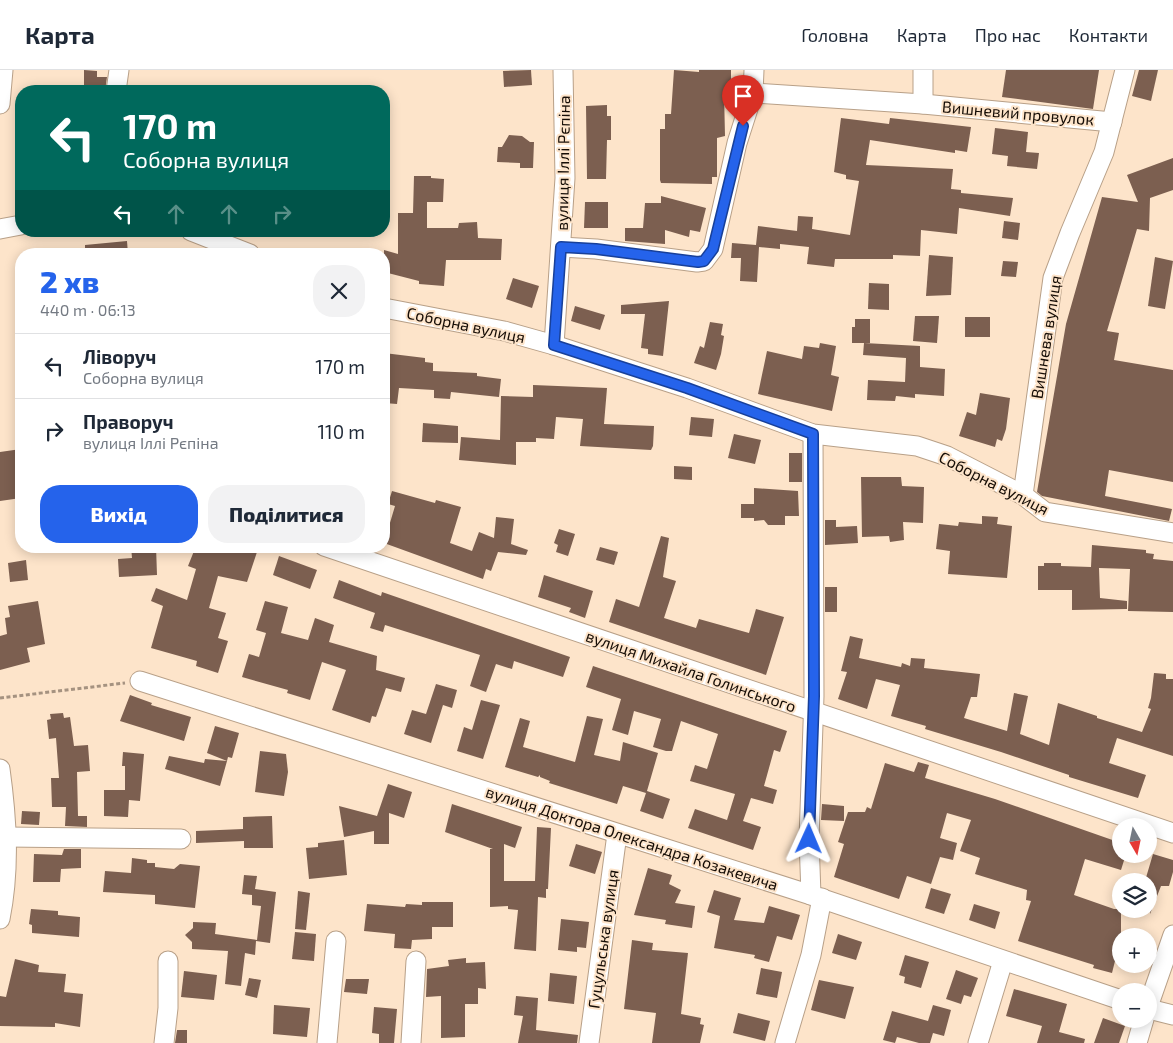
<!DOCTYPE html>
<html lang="uk">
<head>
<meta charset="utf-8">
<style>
  :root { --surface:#fff; --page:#f2f2f3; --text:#1f2937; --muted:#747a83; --line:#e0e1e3; --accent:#2563eb }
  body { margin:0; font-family:"Exo 2",sans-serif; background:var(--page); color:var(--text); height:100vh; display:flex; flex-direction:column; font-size:19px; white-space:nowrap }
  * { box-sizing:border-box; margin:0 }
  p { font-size:16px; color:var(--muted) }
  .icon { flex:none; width:28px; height:28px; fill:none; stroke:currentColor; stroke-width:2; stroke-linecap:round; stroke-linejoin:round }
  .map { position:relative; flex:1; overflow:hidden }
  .panel { position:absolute; left:15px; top:178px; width:375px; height:305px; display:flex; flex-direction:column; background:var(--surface); border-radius:20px; box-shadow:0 2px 12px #0003 }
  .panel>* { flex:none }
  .top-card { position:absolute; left:15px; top:15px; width:375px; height:152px; border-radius:20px; box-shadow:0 2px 12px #0003; background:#00695c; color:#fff; overflow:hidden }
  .needle { width:32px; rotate:171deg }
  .tools { position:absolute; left:1112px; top:748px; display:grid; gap:10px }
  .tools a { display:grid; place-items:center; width:45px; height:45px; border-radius:50%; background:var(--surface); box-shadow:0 2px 12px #0003; font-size:25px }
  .pin { position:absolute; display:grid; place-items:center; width:42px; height:42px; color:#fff; margin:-51px -21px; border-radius:50% 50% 50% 0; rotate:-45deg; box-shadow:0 0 5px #0007 }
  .pin .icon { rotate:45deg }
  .me { position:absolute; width:55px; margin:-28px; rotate:1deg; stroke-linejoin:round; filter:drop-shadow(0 0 4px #0008) }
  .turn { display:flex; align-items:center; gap:18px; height:105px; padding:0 25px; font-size:22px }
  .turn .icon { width:65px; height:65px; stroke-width:2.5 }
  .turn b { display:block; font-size:35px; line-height:42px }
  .lanes { display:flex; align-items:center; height:48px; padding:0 25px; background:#0003; justify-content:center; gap:25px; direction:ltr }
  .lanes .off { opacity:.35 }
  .round { display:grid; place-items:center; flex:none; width:52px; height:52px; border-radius:20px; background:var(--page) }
  .head { display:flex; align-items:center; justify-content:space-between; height:85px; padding:0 25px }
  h1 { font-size:30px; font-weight:800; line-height:38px; color:var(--accent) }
  .primary-button { display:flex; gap:10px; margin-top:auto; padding:10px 25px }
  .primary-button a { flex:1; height:58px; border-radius:20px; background:var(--accent); color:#fff; font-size:20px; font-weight:800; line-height:58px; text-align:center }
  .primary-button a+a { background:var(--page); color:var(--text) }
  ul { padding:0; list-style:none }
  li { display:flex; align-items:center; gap:15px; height:65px; padding:0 25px; border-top:1px solid var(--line) }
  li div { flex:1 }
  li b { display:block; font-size:19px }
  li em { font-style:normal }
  header { display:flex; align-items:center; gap:30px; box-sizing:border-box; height:70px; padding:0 25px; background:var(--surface); border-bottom:1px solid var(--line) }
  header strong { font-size:24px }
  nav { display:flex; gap:28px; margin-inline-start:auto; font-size:18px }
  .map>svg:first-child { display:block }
  .building { fill:#7c5f50 }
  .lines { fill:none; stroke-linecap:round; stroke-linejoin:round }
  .minor-casing { stroke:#b8a088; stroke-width:21 }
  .path { stroke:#a59280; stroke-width:3; stroke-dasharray:4 2.5; stroke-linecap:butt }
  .minor { stroke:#fff; stroke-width:19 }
  .route-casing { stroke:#184099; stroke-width:12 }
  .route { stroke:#2563eb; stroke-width:9 }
  .labels { text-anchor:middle; stroke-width:4; stroke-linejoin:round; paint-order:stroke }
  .street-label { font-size:16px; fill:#150c05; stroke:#fde4ca }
</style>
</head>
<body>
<header>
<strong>Карта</strong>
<nav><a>Головна</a><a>Карта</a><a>Про нас</a><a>Контакти</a></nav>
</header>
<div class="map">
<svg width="1173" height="973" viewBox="0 0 1173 973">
  <rect width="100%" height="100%" fill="#fde4ca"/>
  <g class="building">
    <polygon points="84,0 97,1 97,7 107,7 105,21 84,21"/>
    <polygon points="531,0 532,15 504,17 503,1"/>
    <polygon points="674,0 699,2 699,0 731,0 731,22 724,22 725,66 717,68 717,107 712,107 712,114 661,113 660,110 660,59 665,59 665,44 671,44"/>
    <polygon points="1006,0 1099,0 1093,39 1002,27"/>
    <polygon points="1139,0 1158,0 1151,31 1132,26"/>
    <polygon points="607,35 607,46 611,46 611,70 607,70 606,109 587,109 586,36"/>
    <polygon points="841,48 889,54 890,48 971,57 967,82 955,80 955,83 870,70 866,95 953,99 951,119 961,120 961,123 1013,128 1010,146 959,138 957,164 921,160 920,186 893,185 893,189 835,189 834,197 807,194 809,177 780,174 780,179 759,177 757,212 740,211 741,188 731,188 732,173 756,175 758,156 797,161 798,146 813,147 812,159 850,165 859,111 846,109 846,105 834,102"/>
    <polygon points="995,58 1028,62 1026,82 1039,83 1037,99 1007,96 1008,86 992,84"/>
    <polygon points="509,65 522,66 530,72 534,72 533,98 520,98 520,93 497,92 498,77 502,77"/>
    <polygon points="1173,88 1173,120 1150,128 1149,161 1137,159 1107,261 1119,263 1114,290 1173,300 1173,412 1109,400 1105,426 1172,439 1169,451 1042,426 1037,422 1066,254 1102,127 1138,132 1127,105"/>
    <polygon points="414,106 431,106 431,108 444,109 443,132 427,132 427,158 458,158 459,153 477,152 478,168 502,169 501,190 446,190 444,216 419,214 419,211 384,202 384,180 398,184 398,143 413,143"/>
    <polygon points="661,126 706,138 700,162 690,160 689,167 665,160 665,174 625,171 625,158 643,158 645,133 661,133"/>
    <polygon points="585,132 608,132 608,158 584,158"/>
    <polygon points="1004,151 1020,153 1018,170 1002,168"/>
    <polygon points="127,171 128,184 85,184 85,175"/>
    <polygon points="929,185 953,187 951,225 926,226"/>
    <polygon points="1155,187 1173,191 1165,239 1148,236"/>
    <polygon points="1003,191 1018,192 1016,207 1001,206"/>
    <polygon points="513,208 539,216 532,238 506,229"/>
    <polygon points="869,213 889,214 889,240 868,239"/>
    <polygon points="669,231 663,286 648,284 648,279 641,278 645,244 621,244 621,235"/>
    <polygon points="575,236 605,245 600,260 571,251"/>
    <polygon points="915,246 939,246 937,273 913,271"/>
    <rect x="965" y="247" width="25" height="20"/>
    <polygon points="855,249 870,249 870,273 852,273 852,257 855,257"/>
    <polygon points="710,252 723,254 721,265 724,266 721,284 716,300 694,293 700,276 704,278"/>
    <polygon points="820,273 836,276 831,305 839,307 832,341 758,324 767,281 802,289 804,276 819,278"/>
    <polygon points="864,273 920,276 920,297 945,299 944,326 915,324 915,328 896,326 895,331 867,330 868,310 905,312 906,288 863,285"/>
    <polygon points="384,283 425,288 425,292 433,293 433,301 477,303 477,306 501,309 499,327 451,322 450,329 434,328 434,320 399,318 397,334 384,333"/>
    <polygon points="533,315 607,318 604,354 654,356 653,376 651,380 580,376 583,349 556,347 554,369 536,368 536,372 516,372 516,395 459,390 461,367 500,370 501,326 533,327"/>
    <polygon points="980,323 1010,328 1006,359 1002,371 997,369 995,377 959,366 967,342 976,345"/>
    <polygon points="691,347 714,349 712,367 689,365"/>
    <polygon points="423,353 458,356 458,373 422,372"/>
    <polygon points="734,364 761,370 755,394 728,388"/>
    <polygon points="21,379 21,428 0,431 0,382"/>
    <rect x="789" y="383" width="13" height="29"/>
    <polygon points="674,396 692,397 692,410 674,409"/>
    <polygon points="861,407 901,407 902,416 924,417 923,453 903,452 904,470 890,472 889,466 862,467"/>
    <polygon points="754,418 798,421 799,446 785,446 785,455 768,455 764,450 754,451 754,448 741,448 741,434 754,434"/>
    <polygon points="392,421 435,433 436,430 461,437 450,473 472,481 479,462 494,468 496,447 514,449 511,474 528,480 526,485 498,482 491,501 486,499 483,509 384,473 395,436 388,434"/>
    <polygon points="982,446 998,447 997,454 1012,456 1007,508 948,504 950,481 936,479 939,454 958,456 959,452 982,454"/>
    <polygon points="825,450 836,450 836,457 857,456 858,473 825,475"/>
    <polygon points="559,459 575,464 568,486 556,482 558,475 554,473"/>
    <polygon points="661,466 669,468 663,507 676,511 664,548 696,558 699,549 749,563 756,539 784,547 766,605 609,552 616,529 639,537"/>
    <polygon points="1092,475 1146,480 1146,483 1154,484 1153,489 1173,491 1173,542 1128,541 1130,499 1099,498 1100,528 1127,531 1127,539 1072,540 1072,520 1038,520 1038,496 1044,496 1044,493 1061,493 1061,496 1091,497"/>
    <polygon points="131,476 156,476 157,505 119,507 118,489 132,488"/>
    <polygon points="196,476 259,476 247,512 218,506 209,538 226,543 218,568 228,571 218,603 196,596 197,591 151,578 163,536 151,531 156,518 187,530 196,499 188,496"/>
    <polygon points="600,477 618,482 614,495 596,490"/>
    <polygon points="279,486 317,500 310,519 273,505"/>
    <polygon points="26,490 28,510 10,512 8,493"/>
    <polygon points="544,505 593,521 585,548 569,542 571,538 538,527"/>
    <polygon points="339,510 381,526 382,522 570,587 563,607 514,591 512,599 496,594 486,622 470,616 480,585 385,555 383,562 370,558 375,543 333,528"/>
    <rect x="825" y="517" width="12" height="25"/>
    <polygon points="38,531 45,574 27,578 30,592 0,600 0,566 7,564 5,548 10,547 8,536"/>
    <polygon points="265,531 288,537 281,563 308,570 315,548 334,555 329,572 377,586 376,600 405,608 401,622 386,618 376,647 372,646 370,653 332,640 346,600 322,592 310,630 287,623 288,620 242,607 249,584 259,587 266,563 256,560"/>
    <polygon points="850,566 863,569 859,588 901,597 902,593 910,596 911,588 925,589 924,598 980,604 977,627 971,627 964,648 1007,661 1014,623 1028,626 1020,664 1049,675 1058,633 1097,646 1097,648 1142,662 1151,639 1148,638 1151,628 1154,603 1166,604 1166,609 1173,609 1173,686 1117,668 1109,693 1146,705 1138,728 1069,707 1069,705 1001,682 925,659 926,656 891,646 900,615 876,609 867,639 838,629 847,602 841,601"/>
    <polygon points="593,596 787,661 780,682 774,680 764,716 777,720 773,734 751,728 743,751 761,757 753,780 688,758 695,739 727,750 735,724 690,711 695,695 707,699 718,664 681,651 672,681 666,681 653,677 661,649 634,641 628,665 612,660 621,629 586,617"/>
    <polygon points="436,614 457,620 452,638 443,635 431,673 404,664 412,640 426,644"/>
    <polygon points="130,625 152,633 151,635 191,647 184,671 120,651"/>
    <polygon points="481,630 500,635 483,689 457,681 464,657 472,660"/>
    <polygon points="63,643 64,648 70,647 74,676 88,675 90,701 77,702 78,746 87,746 87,757 65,756 66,737 52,737 51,708 59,708 56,668 49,669 47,650 51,649 50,644"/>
    <polygon points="587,646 603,649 594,685 620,691 623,672 658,683 647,721 670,729 663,749 640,741 646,723 623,716 617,734 549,713 550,711 540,707 540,705 538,707 505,697 520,648 530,651 523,677 575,692"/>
    <polygon points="215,656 239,663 232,688 228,687 227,691 207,683"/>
    <polygon points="260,681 286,684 288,702 284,726 255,722"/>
    <polygon points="123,682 144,684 140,731 129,730 128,747 104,746 104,720 125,720 125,696 122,696"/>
    <polygon points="169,686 204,693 205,689 227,691 220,716 165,699"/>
    <polygon points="918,692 929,695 925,708 995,729 1121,773 1121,784 1126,784 1121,800 1085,789 1074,825 1114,839 1121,839 1121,867 1112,903 1093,898 1094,895 1018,871 1031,831 1026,830 1027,820 975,804 980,788 960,781 971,750 947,743 940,768 957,773 953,790 940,787 931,814 907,806 899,829 834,807 844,774 838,772 848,742 865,742 867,737 871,739 885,693 914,702"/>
    <polygon points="388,714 412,722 404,748 389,743 389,774 374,774 374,761 344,767 339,736 377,746"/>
    <polygon points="452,734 522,757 515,778 504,774 504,811 535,811 537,757 551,758 548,819 546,819 546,828 538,827 536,881 514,879 518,840 508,839 508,836 490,837 490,779 493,779 445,762"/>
    <polygon points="822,734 844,736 844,751 821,750"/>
    <polygon points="22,741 40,742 39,755 21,754"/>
    <polygon points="272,746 273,778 244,778 244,771 196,773 196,761 243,759 243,747"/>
    <polygon points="344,770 347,805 309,809 306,778 318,777 318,773"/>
    <polygon points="576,774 602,782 595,804 569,796"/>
    <polygon points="64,779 81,779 81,798 61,799 60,812 33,812 34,784 62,785"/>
    <polygon points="1153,784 1173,790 1173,802 1169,816 1161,816 1150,844 1149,811 1145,811"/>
    <polygon points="132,788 147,790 147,793 155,793 155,797 174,799 180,794 200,796 195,838 155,834 155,825 103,822 105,801 131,803"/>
    <polygon points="648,798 672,805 669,814 681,820 675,833 695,836 692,858 665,854 666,850 634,845"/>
    <polygon points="244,805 257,806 255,819 276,822 270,873 256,871 255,885 245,883 241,916 225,914 228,881 192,879 192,872 185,865 193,858 193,852 216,853 215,864 257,870 261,836 252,835 252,825 242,824"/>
    <polygon points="931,818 951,824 944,844 925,838"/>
    <polygon points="714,820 741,828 734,850 764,853 769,836 800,845 792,870 777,866 769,892 754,888 755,885 714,878 720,846 707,842"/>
    <polygon points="298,821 310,823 306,860 295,859"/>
    <polygon points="422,832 453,832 453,857 432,857 432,869 412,870 411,879 394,878 395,864 364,861 367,834 405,837 406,834 422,835"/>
    <polygon points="974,834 1000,842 995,859 969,850"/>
    <polygon points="31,839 58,841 58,845 80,847 79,867 32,863 32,855 29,854"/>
    <polygon points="561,849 589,852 586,878 577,877 577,882 558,880"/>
    <polygon points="295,862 316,864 314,891 292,889"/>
    <polygon points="838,864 862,872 856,890 832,883"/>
    <polygon points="632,870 653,873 652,880 688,883 681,944 701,948 700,954 704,955 700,973 652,973 656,943 624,939"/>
    <polygon points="905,885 929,892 921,918 904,913 905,907 899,905"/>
    <polygon points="466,888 466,893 485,892 486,919 478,918 478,934 465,934 465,967 441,968 441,926 426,927 427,899 449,896 448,890"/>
    <polygon points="15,889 39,895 38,902 66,904 64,922 83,924 80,957 55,953 55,957 0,956 0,926 6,927"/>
    <polygon points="761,898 782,902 777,928 756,924"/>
    <polygon points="956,900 978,908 971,927 964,925 961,934 946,929"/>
    <polygon points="184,901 217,905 214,930 181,927"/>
    <polygon points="550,903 577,906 574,934 548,931"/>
    <polygon points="249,908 261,910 257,928 245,925"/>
    <polygon points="346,909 369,909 367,924 344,922"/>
    <polygon points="819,910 854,917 845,949 811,940"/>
    <polygon points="1014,919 1067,934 1059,962 1085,969 1084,973 1037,973 1042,956 1006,946"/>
    <polygon points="516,926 538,928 536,960 578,965 577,973 518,973 523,946 514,945"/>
    <polygon points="274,935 310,938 307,967 273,964"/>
    <polygon points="933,935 951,940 944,966 933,963 930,973 919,973 897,967 895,973 883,970 892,941 928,951"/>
    <polygon points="374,937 397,939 394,973 379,973 379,964 372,963"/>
    <polygon points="738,943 770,951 765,971 733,963"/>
    <polygon points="1103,948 1125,956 1119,973 1094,973"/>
    <polygon points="177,960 187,960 187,973 175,973"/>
  </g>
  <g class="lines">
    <g class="minor-casing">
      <g id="minor">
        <polyline points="923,0 923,34"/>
        <polyline points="116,21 119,0"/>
        <polyline points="753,23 923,34 1112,52"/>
        <polyline points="0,34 3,0"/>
        <polyline points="0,159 21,155"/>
        <polyline points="191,161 250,184"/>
        <polyline points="561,177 596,179 697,192 704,191 713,179 737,73 753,23 754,0"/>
        <polyline points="384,238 504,261 554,275 687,318 813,364 917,376 947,386 1023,425 1045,442 1173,463"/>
        <polyline points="554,275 565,108 563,0"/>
        <polyline points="1023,425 1053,208 1070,163 1104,82 1125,0"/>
        <polyline points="324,476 1173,763"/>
        <polyline points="140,611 811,825 1121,930"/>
        <path d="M0,699c7,50 10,100 0,150"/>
        <polyline points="6,767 181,769"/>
        <polyline points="811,825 809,769 814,626 813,364"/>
        <polyline points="1149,934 1173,865"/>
        <polyline points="1149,939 1173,945"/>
        <polyline points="164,973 168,938 168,891"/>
        <polyline points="327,973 336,871"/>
        <polyline points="411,973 416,891"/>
        <polyline points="589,973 617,764"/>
        <polyline points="785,973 811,885 822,828"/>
        <polyline points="978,973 1003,891"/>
        <polyline points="1137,973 1144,949"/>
      </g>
    </g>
    <polyline class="path" points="0,628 125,613"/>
    <use href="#minor" class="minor"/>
  </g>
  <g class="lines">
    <g class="route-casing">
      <polyline id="route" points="743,56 713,179 704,191 698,192 596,179 561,177 554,275 687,318 813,364 814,626 809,769"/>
    </g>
    <use href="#route" class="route"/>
  </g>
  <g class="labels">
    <g class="street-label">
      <text transform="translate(1018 43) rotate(5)" y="6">Вишневий провулок</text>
      <text transform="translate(563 93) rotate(-89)" y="6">вулиця Іллі Рєпіна</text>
      <text transform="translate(466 255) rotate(12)" y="6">Соборна вулиця</text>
      <text transform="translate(1046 267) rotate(-81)" y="6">Вишнева вулиця</text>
      <text transform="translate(994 413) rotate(27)" y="6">Соборна вулиця</text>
      <text transform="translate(691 601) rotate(19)" y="6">вулиця Михайла Голинського</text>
      <text transform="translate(632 768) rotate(18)" y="6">вулиця Доктора Олександра Козакевича</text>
      <text transform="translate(603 869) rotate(-82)" y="6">Гуцульська вулиця</text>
    </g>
  </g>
</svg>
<div class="tools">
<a><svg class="needle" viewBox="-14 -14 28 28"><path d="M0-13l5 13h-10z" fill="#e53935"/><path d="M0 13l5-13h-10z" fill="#747a83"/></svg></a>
<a><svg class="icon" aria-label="layers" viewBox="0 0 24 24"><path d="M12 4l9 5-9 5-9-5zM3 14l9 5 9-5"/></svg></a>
<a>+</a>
<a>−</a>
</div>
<div class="pin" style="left:743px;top:56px;background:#d93025"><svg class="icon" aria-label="arrive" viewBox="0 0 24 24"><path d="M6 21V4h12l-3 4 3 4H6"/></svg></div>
<svg class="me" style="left:809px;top:769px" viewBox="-20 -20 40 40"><path d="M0-17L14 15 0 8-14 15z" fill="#2563eb" stroke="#fff" stroke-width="4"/></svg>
<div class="top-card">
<div class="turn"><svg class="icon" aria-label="left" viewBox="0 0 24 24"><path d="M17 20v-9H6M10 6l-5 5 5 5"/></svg><div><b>170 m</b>Соборна вулиця</div></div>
<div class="lanes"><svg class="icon" aria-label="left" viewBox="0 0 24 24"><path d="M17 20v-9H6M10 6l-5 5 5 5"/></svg><svg class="icon off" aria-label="ahead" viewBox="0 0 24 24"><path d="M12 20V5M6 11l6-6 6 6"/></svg><svg class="icon off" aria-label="ahead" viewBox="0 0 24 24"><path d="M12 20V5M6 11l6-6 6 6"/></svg><svg class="icon off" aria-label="right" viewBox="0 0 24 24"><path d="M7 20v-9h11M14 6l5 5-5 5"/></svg></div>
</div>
<section class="panel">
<div class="head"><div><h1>2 хв</h1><p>440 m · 06:13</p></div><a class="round"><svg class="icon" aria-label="close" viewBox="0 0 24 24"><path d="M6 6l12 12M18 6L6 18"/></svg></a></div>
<ul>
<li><svg class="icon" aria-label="left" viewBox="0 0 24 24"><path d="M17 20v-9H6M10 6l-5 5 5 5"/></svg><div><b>Ліворуч</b><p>Соборна вулиця</p></div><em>170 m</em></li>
<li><svg class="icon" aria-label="right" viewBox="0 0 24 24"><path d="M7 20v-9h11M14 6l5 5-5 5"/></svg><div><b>Праворуч</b><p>вулиця Іллі Рєпіна</p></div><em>110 m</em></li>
</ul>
<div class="primary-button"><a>Вихід</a><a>Поділитися</a></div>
</section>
</div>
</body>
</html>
